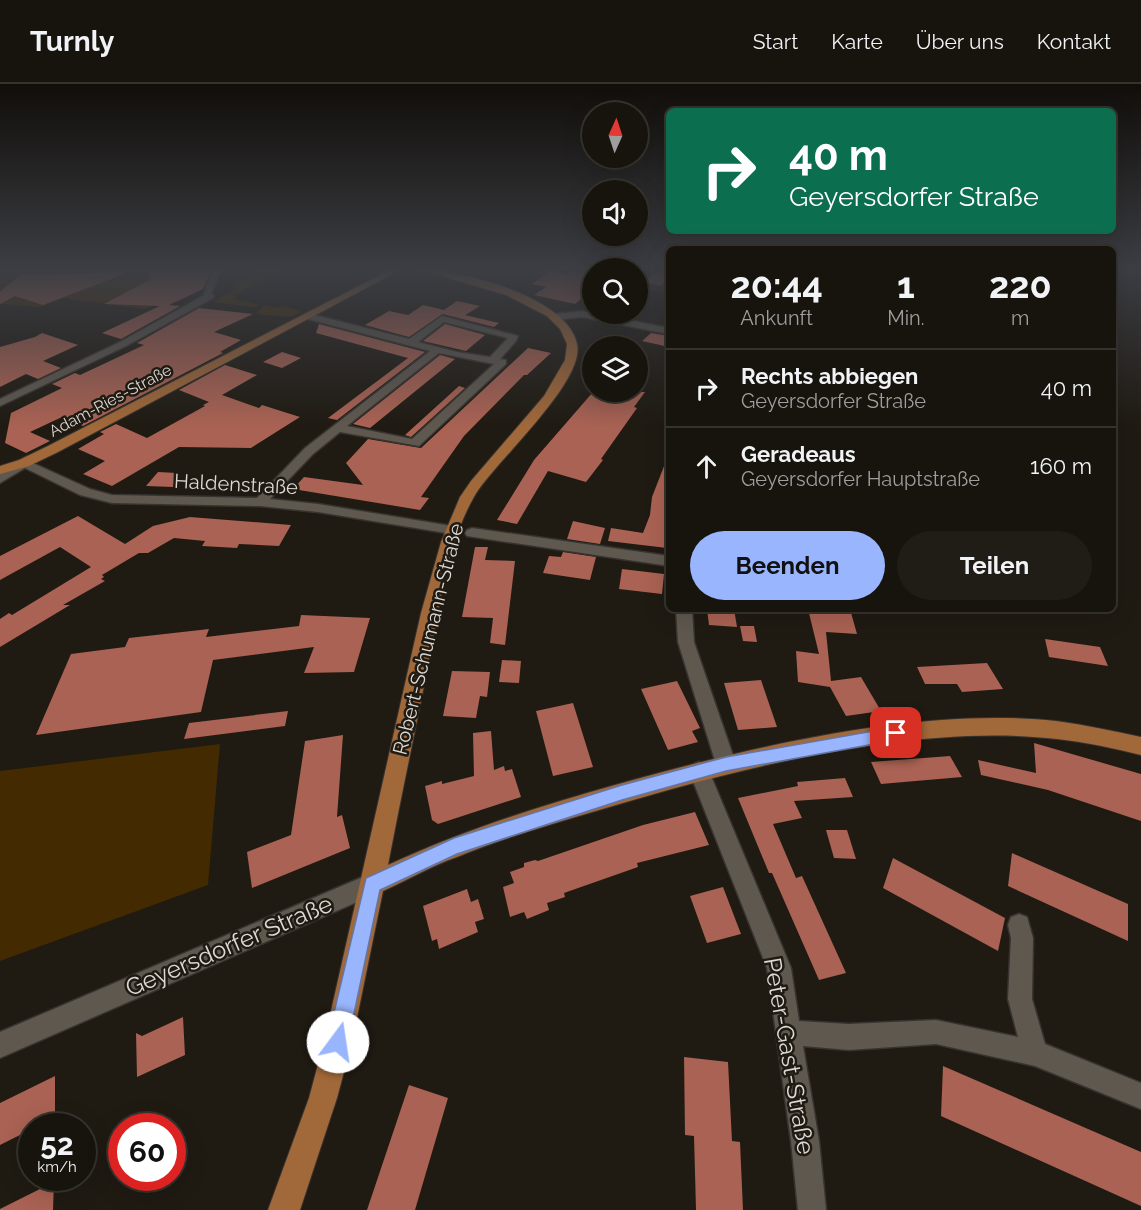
<!DOCTYPE html>
<html lang="de">
<head>
<meta charset="utf-8">
<style>
  :root { --surface:#17140e; --page:#201d17; --text:#f1f3f6; --muted:#9e9e9e; --line:#36332e; --accent:#99b5fd }
  body { margin:0; font-family:Raleway,sans-serif; background:var(--page); color:var(--text); height:100vh; display:flex; flex-direction:column; font-size:22px; white-space:nowrap }
  * { box-sizing:border-box; margin:0 }
  p { font-size:20px; color:var(--muted) }
  .icon { flex:none; width:33px; height:33px; fill:none; stroke:currentColor; stroke-width:2; stroke-linecap:round; stroke-linejoin:round }
  .map { position:relative; flex:1; overflow:hidden }
  .side { position:absolute; left:666px; top:162px; width:450px; height:366px; display:flex; flex-direction:column; background:var(--surface); border-radius:9px; box-shadow:0 6px 24px #0002,0 0 0 2px var(--line) }
  .side>* { flex:none }
  .banner { position:absolute; left:666px; top:24px; width:450px; height:126px; border-radius:9px; box-shadow:0 6px 24px #0002,0 0 0 2px var(--line); background:#0b6e4f; color:#fff; overflow:hidden }
  .needle { width:39px; rotate:3deg }
  .controls { position:absolute; left:582px; top:18px; display:grid; gap:12px }
  .controls a { display:grid; place-items:center; width:66px; height:66px; border-radius:50%; background:var(--surface); box-shadow:0 6px 24px #0002,0 0 0 2px var(--line); font-size:30px }
  .speed { position:absolute; left:18px; top:1029px; display:flex; gap:12px; font-size:30px; font-weight:700; text-align:center }
  .speed>* { display:grid; place-content:center; width:78px; height:78px; border-radius:50%; background:var(--surface); box-shadow:0 6px 24px #0002,0 0 0 2px var(--line); line-height:1 }
  .speed small { font-size:15px; font-weight:400 }
  .speed .limit { border:9px solid #d22; background:#fff; color:#111 }
  .pin { position:absolute; display:grid; place-items:center; width:51px; height:51px; color:#fff; margin:-26px; border-radius:12px; box-shadow:0 3px 9px #0006 }
  .me { position:absolute; width:66px; margin:-33px; rotate:14deg; stroke-linejoin:round; filter:drop-shadow(0 0 4px #0008) }
  .turn { display:flex; align-items:center; gap:21px; height:126px; padding:0 24px; font-size:27px }
  .turn .icon { width:78px; height:78px; stroke-width:2.5 }
  .turn b { display:block; font-size:42px; line-height:51px }
  .eta { display:flex; justify-content:space-evenly; align-items:center; height:102px; text-align:center }
  .eta b { font-size:36px; font-weight:700; line-height:42px }
  .button { display:flex; gap:12px; margin-top:auto; padding:12px 24px }
  .button a { flex:1; height:69px; border-radius:36px; background:var(--accent); color:#111; font-size:24px; font-weight:700; line-height:69px; text-align:center }
  .button a+a { background:var(--page); color:var(--text) }
  ul { padding:0; list-style:none }
  li { display:flex; align-items:center; gap:18px; height:78px; padding:0 24px; border-top:2px solid var(--line) }
  li div { flex:1 }
  li b { display:block; font-size:22px }
  li em { font-style:normal }
  header { display:flex; align-items:center; gap:36px; box-sizing:border-box; height:84px; padding:0 30px; background:var(--surface); border-bottom:2px solid var(--line) }
  header strong { font-size:28px }
  nav { display:flex; gap:33px; margin-inline-start:auto; font-size:21px }
  .map>svg:first-child { display:block }
  .green { fill:#432a00 }
  .building { fill:#a96253 }
  .lines { fill:none; stroke-linecap:round; stroke-linejoin:round }
  .minor-casing { stroke:#373330; stroke-width:3 }
  .major-casing { stroke:#373330; stroke-width:2 }
  .minor { fill:#5e584f; fill-rule:evenodd }
  .major { fill:#a16839; fill-rule:evenodd }
  .route { fill:#99b5fd; stroke:#6376a4; stroke-width:1.5 }
  .labels { text-anchor:middle; stroke-width:5; stroke-linejoin:round; paint-order:stroke }
  .far-street-label { font-size:16px; fill:#dcd8d3; stroke:#1f1a12 }
  .street-label { font-size:20px; fill:#dcd8d3; stroke:#1f1a12 }
  .near-street-label { font-size:24px; fill:#dcd8d3; stroke:#1f1a12 }
</style>
</head>
<body>
<header>
<strong>Turnly</strong>
<nav><a>Start</a><a>Karte</a><a>Über uns</a><a>Kontakt</a></nav>
</header>
<div class="map">
<svg width="1141" height="1126" viewBox="0 0 1141 1126">
  <rect width="100%" height="100%" fill="#1f1a12"/>
  <g class="green">
    <polygon points="0,186 178,186 173,187 160,206 184,208 145,225 63,214 40,223 0,220"/>
    <polygon points="264,186 281,186 233,211 237,213 234,215 260,221 253,223 212,218 237,204 231,202"/>
    <polygon points="638,186 669,186 669,210 638,204"/>
    <polygon points="264,221 278,224 282,221 302,228 290,233 256,230"/>
    <polygon points="220,660 208,801 0,877 0,687"/>
  </g>
  <g class="building">
    <polygon points="211,186 203,205 169,221 180,222 121,255 102,249 160,222 104,220 151,195 148,189"/>
    <polygon points="660,186 669,186 669,194 661,202 644,198"/>
    <polygon points="550,187 567,190 570,187 592,190 592,205 575,220 534,211 546,203 532,200"/>
    <polygon points="123,188 124,190 43,221 15,212 0,220 0,208 20,191"/>
    <polygon points="457,217 480,222 465,231 499,239 494,243 443,230 409,253 365,241 389,227 408,231 423,221 444,226"/>
    <polygon points="199,224 253,230 214,248 241,256 220,268 223,269 83,342 62,333 30,348 50,357 26,369 5,359 11,329 62,304 52,300 75,289 80,291 144,261 137,259"/>
    <polygon points="319,240 425,268 337,336 328,334 408,274 316,249"/>
    <polygon points="445,240 485,251 466,267 423,257"/>
    <polygon points="42,249 78,261 43,277 61,284 38,295 26,290 0,303 0,263 35,253"/>
    <polygon points="651,249 669,252 669,263 642,257"/>
    <polygon points="528,264 551,269 527,291 524,291 464,352 421,413 429,414 420,426 293,405 304,393 363,401 346,379 368,355 421,364"/>
    <polygon points="282,268 301,274 282,284 263,278"/>
    <polygon points="440,271 455,275 370,344 353,340"/>
    <polygon points="225,281 257,291 222,311 259,324 262,321 300,333 251,364 179,363 112,402 83,390 105,377 78,365 104,350 100,348 116,340 147,354 205,322 203,321 209,318 179,306"/>
    <polygon points="459,302 465,304 411,353 405,351"/>
    <polygon points="593,308 645,308 634,323 637,324 601,375 603,376 586,398 548,387 517,440 497,436 534,376"/>
    <polygon points="668,372 667,464 608,457 611,444 643,449 650,431 652,413"/>
    <polygon points="158,388 177,389 173,403 146,402"/>
    <polygon points="78,432 125,460 153,442 190,433 291,441 279,462 239,460 237,464 202,462 205,457 174,454 148,469 139,469 102,491 104,493 101,495 105,497 63,521 70,521 0,563 0,535 9,529 12,531 91,483 60,463 0,496 0,472"/>
    <polygon points="573,437 605,444 600,460 567,455"/>
    <polygon points="475,463 488,463 485,476 515,477 505,561 490,559 493,534 462,533"/>
    <polygon points="563,468 596,473 590,496 543,489 549,472 561,473"/>
    <polygon points="622,485 664,490 662,510 619,505"/>
    <polygon points="707,525 734,525 737,543 709,541"/>
    <polygon points="808,525 850,525 857,550 826,548 831,597 861,593 881,627 846,632 830,603 798,598 796,567 819,570"/>
    <polygon points="301,531 370,534 354,588 304,589 314,563 213,576 201,628 36,651 71,570 125,563 129,554 209,545 206,553 299,542"/>
    <polygon points="740,542 754,542 757,558 743,557"/>
    <polygon points="1045,555 1100,563 1108,582 1049,573"/>
    <polygon points="502,576 521,577 519,599 499,598"/>
    <polygon points="987,579 1003,605 962,608 957,600 925,600 917,583"/>
    <polygon points="452,587 490,588 487,613 480,612 476,634 443,632"/>
    <polygon points="761,596 777,643 738,646 724,599"/>
    <polygon points="677,597 700,644 692,647 698,658 668,666 641,605"/>
    <polygon points="573,619 593,683 553,692 536,627"/>
    <polygon points="288,627 285,642 184,655 189,639"/>
    <polygon points="491,647 494,686 504,682 505,687 512,685 521,713 438,740 432,736 425,702 442,697 442,700 474,692 473,649"/>
    <polygon points="343,651 337,733 342,731 350,764 252,804 247,768 291,751 305,657"/>
    <polygon points="1034,659 1141,690 1141,737 1048,706 981,691 978,676 1036,689"/>
    <polygon points="950,672 962,693 881,700 871,678"/>
    <polygon points="845,694 853,713 794,717 802,734 773,740 796,794 802,792 846,889 819,896 772,789 769,789 738,714 798,702 797,698"/>
    <polygon points="695,728 709,761 637,779 638,783 564,809 565,813 547,819 549,826 527,835 524,828 510,833 503,803 514,799 510,788 524,783 524,779 535,776 538,777 643,741"/>
    <polygon points="826,746 847,746 856,775 834,774"/>
    <polygon points="1012,769 1128,820 1128,857 1008,802"/>
    <polygon points="893,774 1005,834 998,867 883,804"/>
    <polygon points="723,803 741,850 707,859 690,812"/>
    <polygon points="467,805 471,818 478,815 484,835 475,838 478,848 439,865 437,855 432,857 423,822"/>
    <polygon points="183,933 185,971 137,993 136,949 142,952"/>
    <polygon points="684,973 728,978 732,1057 740,1058 743,1126 696,1126 694,1052 685,1051"/>
    <polygon points="943,982 1141,1068 1141,1122 941,1032"/>
    <polygon points="55,992 55,1033 32,1042 32,1045 0,1061 0,1019"/>
    <polygon points="409,1001 448,1014 415,1126 367,1126"/>
    <polygon points="54,1098 53,1126 0,1126 0,1125"/>
  </g>
  <g class="lines">
    <g class="minor-casing">
      <g id="minor">
        <polygon points="213,186 221,186 211,210 214,212 213,214 126,262 0,322 0,315 120,258 203,212"/>
        <polygon points="582,227 669,244 669,250 582,233 555,236 550,233 555,230"/>
        <path d="M307,229l102,26 33,-23 76,20 -2,5 -16,18 6,1v4l-87,82 -79,-14 -27,22 -43,45 48,5 134,22 7,4 -2,3 -5,1 -134,-22 -58,-6 -148,-3 -32,-8 -55,-27 -25,15v-10l24,-14 66,30 22,6 145,3 48,-50 125,-97 -126,-33 -2,-2zM444,238l64,16 -18,19 -33,-5 -39,-10zM439,269l55,11 -82,75 -65,-13z"/>
        <polygon points="472,444 669,472 669,482 467,452 465,449 467,446"/>
        <polygon points="676,525 692,525 694,558 736,680 733,686 726,688 719,686 716,680 678,558"/>
        <polygon points="699,678 706,681 709,687 791,884 799,937 849,940 936,936 1018,953 1008,915 1011,854 1008,841 1011,833 1019,830 1027,833 1033,854 1032,915 1045,960 1141,999 1141,1025 1035,982 936,960 849,966 803,962 819,1057 826,1126 798,1126 791,1057 767,884 689,687 692,681"/>
        <polygon points="372,789 380,792 383,800 380,808 0,974 0,948"/>
      </g>
    </g>
    <g class="major-casing">
      <g id="major">
        <polygon points="390,186 400,186 58,368 29,382 0,390 0,382 19,376 48,362"/>
        <path d="M421,186c41,0 146,27 156,74 9,37 -81,117 -102,151 -28,48 -35,111 -46,165 -13,68 -28,136 -41,205 73,-34 149,-58 227,-80 132,-37 304,-79 441,-64 29,4 57,10 85,16v18c-28,-7 -56,-13 -84,-16 -137,-16 -310,27 -441,66 -53,16 -108,31 -159,52 -26,9 -49,23 -74,34l-31,151 -15,56 -37,112h-32l41,-112 15,-56 97,-429 20,-71 19,-45 11,-16 73,-85 21,-36 2,-16 -7,-15 -13,-13 -41,-21z"/>
      </g>
    </g>
    <use href="#minor" class="minor"/>
    <use href="#major" class="major"/>
  </g>
  <linearGradient id="sky" x2="0" y2="1"><stop stop-color="#110e0a"/><stop offset="0.54" stop-color="#3c3e44"/><stop offset="1" stop-color="#3c3e44" stop-opacity="0"/></linearGradient>
  <rect width="1141" height="343" fill="url(#sky)"/>
  <polygon class="route" points="896,643 901,645 904,649 901,654 896,656 726,687 622,716 457,770 380,806 348,958 345,965 338,968 330,965 327,958 366,794 454,754 622,701 726,673"/>
  <g class="labels">
    <g class="far-street-label">
      <text transform="translate(110 316) rotate(-28)" y="6">Adam-Ries-Straße</text>
    </g>
    <g class="street-label">
      <text transform="translate(236 400) rotate(3)" y="7">Haldenstraße</text>
      <text transform="translate(428 555) rotate(-76)" y="7">Robert-Schumann-Straße</text>
    </g>
    <g class="near-street-label">
      <text transform="translate(229 862) rotate(-23)" y="8">Geyersdorfer Straße</text>
      <text transform="translate(789 972) rotate(80)" y="8">Peter-Gast-Straße</text>
    </g>
  </g>
</svg>
<div class="controls">
<a><svg class="needle" viewBox="-14 -14 28 28"><path d="M0-13l5 13h-10z" fill="#e53935"/><path d="M0 13l5-13h-10z" fill="#9e9e9e"/></svg></a>
<a><svg class="icon" aria-label="sound" viewBox="0 0 24 24"><path d="M4 9h4l5-4v14l-5-4H4zM17 9q2 3 0 6"/></svg></a>
<a><svg class="icon" aria-label="search" viewBox="0 0 24 24"><circle cx="10" cy="10" r="6"/><path d="M15 15l6 6"/></svg></a>
<a><svg class="icon" aria-label="layers" viewBox="0 0 24 24"><path d="M12 4l9 5-9 5-9-5zM3 14l9 5 9-5"/></svg></a>
</div>
<div class="speed"><div>52<small>km/h</small></div><div class="limit">60</div></div>
<div class="pin" style="left:896px;top:649px;background:#d93025"><svg class="icon" aria-label="arrive" viewBox="0 0 24 24"><path d="M6 21V4h12l-3 4 3 4H6"/></svg></div>
<svg class="me" style="left:338px;top:958px" viewBox="-20 -20 40 40"><circle r="19" fill="#fff"/><path d="M0-13L10 11 0 6-10 11z" fill="#99b5fd"/></svg>
<div class="banner">
<div class="turn"><svg class="icon" aria-label="right" viewBox="0 0 24 24"><path d="M7 20v-9h11M14 6l5 5-5 5"/></svg><div><b>40 m</b>Geyersdorfer Straße</div></div>
</div>
<section class="side">
<div class="eta">
<div><b>20:44</b><p>Ankunft</p></div>
<div><b>1</b><p>Min.</p></div>
<div><b>220</b><p>m</p></div>
</div>
<ul>
<li><svg class="icon" aria-label="right" viewBox="0 0 24 24"><path d="M7 20v-9h11M14 6l5 5-5 5"/></svg><div><b>Rechts abbiegen</b><p>Geyersdorfer Straße</p></div><em>40 m</em></li>
<li><svg class="icon" aria-label="ahead" viewBox="0 0 24 24"><path d="M12 20V5M6 11l6-6 6 6"/></svg><div><b>Geradeaus</b><p>Geyersdorfer Hauptstraße</p></div><em>160 m</em></li>
</ul>
<div class="button"><a>Beenden</a><a>Teilen</a></div>
</section>
</div>
</body>
</html>
